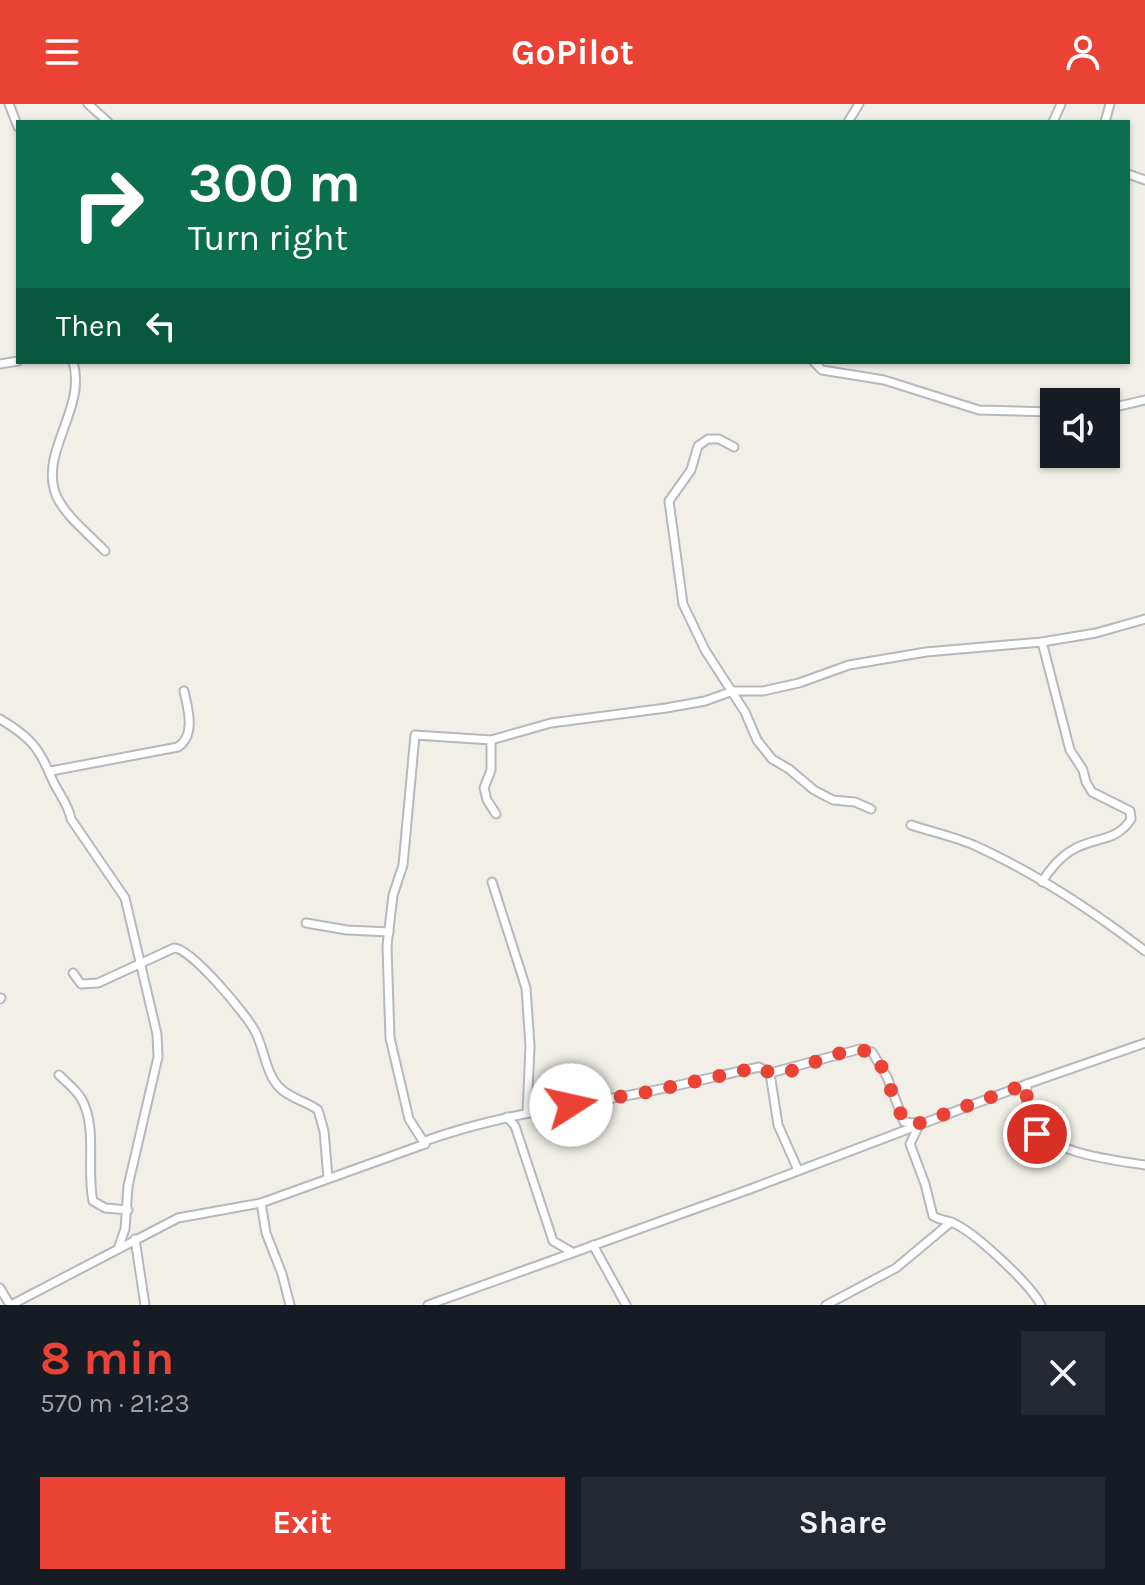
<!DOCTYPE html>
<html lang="en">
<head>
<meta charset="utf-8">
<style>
  :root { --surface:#171b24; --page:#242831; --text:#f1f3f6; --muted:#9ea1a6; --accent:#ea4335 }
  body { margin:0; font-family:Karla,sans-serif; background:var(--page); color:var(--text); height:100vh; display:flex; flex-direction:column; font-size:30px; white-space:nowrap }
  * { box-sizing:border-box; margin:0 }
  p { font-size:26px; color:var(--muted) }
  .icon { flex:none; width:44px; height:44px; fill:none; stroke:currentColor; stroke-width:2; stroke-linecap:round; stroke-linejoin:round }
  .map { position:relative; height:1201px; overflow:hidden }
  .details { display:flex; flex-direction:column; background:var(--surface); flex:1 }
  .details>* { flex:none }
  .banner { position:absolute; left:16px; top:16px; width:1114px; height:244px; border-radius:0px; box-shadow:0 2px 6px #0004; background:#0b6e4f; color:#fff; overflow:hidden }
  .fabs { position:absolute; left:1040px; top:284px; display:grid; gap:16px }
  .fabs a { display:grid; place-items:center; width:80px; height:80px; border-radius:0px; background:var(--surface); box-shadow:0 2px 6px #0004; font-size:40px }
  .pin { position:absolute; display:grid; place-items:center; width:68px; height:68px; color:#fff; margin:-34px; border:4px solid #fff; border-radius:50%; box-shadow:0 2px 8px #0007 }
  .me { position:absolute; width:88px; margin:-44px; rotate:80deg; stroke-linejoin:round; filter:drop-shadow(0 0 6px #0008) }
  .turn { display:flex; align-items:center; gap:28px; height:168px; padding:0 40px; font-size:36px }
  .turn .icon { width:104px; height:104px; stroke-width:2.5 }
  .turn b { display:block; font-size:56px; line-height:68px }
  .then { display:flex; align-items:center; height:76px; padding:0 40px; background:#0003; gap:16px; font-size:30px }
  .round { display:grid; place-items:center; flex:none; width:84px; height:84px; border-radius:0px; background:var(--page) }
  .headline { display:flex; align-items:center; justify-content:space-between; height:136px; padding:0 40px }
  h1 { font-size:48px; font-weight:700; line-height:60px; color:var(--accent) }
  .cta { display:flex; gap:16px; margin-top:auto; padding:16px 40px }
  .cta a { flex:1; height:92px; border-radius:0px; background:var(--accent); color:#fff; font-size:32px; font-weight:700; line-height:92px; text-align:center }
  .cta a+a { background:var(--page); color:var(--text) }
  header { display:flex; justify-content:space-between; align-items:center; height:104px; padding:0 40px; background:var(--accent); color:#fff; font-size:36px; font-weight:700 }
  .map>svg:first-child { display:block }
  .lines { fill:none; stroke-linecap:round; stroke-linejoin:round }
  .street-casing { stroke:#b5b8bc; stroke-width:11 }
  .street { stroke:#fff; stroke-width:7 }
  .route { stroke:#ea4335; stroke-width:14; stroke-dasharray:0 25.2 }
</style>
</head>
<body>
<header><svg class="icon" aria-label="menu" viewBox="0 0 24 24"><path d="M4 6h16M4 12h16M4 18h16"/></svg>GoPilot<svg class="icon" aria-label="person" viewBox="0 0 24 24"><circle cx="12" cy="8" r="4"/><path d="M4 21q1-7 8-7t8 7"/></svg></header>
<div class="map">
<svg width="1145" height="1201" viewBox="0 0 1145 1201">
  <rect width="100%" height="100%" fill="#f1efe8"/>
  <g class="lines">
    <g class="street-casing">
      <g id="street">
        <polyline points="9,0 18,23"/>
        <polyline points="88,0 108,18"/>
        <polyline points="848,18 859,0"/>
        <polyline points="1053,18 1061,0"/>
        <polyline points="1105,18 1110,0"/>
        <polyline points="1128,70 1145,76"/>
        <path d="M73,258c14,47 -34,89 -17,133 9,21 34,40 49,56"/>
        <polyline points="814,258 822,266 884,276 979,306 1054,308"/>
        <polyline points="0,260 18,257"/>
        <polyline points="1106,305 1145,296"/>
        <polyline points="734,343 719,335 708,335 698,342 691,366 669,397 683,500 705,546 745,608 757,636 772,655 789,665 814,686 833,696 855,698 871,705"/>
        <path d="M1042,538l28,108 13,20 3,12 6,10 38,19 1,8c-14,23 -36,18 -57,30 -13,7 -25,21 -32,33"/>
        <path d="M0,615c30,18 39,28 52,60 6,14 16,24 19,40l54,79 32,136 1,23 -30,129 -3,43 -7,20"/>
        <polyline points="491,636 551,619 666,604 705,597 733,587 763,587 799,579 849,561 926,548 1042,538 1096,529 1145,515"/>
        <path d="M51,667l127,-24c18,-12 10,-38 6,-56"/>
        <path d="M911,721c21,7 45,12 65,21 61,28 117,65 169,105"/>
        <polyline points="492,778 526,884 530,942 527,1009"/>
        <polyline points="306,819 347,826 389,828"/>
        <path d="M73,869l8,11 17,-1 76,-35c17,0 72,66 81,83 9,17 11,44 25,57 11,11 26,13 38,22l6,21 4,47"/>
        <polyline points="0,895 1,894"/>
        <path d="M770,969l90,-24 12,3 15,25 17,45 16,1 -10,21 15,40 8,32c7,4 11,4 18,6 23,9 79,62 90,83"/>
        <path d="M59,971c7,7 17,15 22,23 17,30 5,70 12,103l12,7 23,2"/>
        <path d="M1027,980l-1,38c29,32 79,37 119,43"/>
        <polyline points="507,1013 515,1022 553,1137 572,1148"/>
        <polyline points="425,1040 409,1015 390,934 387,842 393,791 403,761 415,631 491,636 491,666 484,684 487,696 496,710"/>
        <polyline points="261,1099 266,1129 282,1170 290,1201"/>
        <polyline points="135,1135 145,1201"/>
        <polyline points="593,1141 626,1201"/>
        <polyline points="0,1184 10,1201"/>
        <path d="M11,1201l167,-87 83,-15 164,-59v-3c72,-26 146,-35 221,-49 37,-7 75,-17 113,-25l11,6 8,52 20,45"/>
        <polyline points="428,1201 753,1084 1027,980 1145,939"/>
        <polyline points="826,1201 896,1164 951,1118"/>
      </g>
    </g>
    <use href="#street" class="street"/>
  </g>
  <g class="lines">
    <path class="route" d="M571,1001l77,-13 111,-25c4,1 7,4 11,6 22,8 84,-41 108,-15l26,64 16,1 107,-39 -1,38 11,12"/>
  </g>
</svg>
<div class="fabs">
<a><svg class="icon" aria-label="sound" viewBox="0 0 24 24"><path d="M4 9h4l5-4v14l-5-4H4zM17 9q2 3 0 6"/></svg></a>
</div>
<div class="pin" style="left:1037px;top:1030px;background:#d93025"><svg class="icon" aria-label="arrive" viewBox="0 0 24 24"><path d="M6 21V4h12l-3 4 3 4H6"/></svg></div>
<svg class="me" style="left:571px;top:1001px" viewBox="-20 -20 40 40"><circle r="19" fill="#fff"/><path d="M0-13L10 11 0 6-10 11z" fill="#ea4335"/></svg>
<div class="banner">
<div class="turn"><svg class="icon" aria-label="right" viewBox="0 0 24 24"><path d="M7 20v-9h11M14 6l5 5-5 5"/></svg><div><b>300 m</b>Turn right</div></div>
<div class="then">Then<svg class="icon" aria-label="left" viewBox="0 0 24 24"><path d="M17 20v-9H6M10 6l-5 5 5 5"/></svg></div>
</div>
</div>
<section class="details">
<div class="headline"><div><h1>8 min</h1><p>570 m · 21:23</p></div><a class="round"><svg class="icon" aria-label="close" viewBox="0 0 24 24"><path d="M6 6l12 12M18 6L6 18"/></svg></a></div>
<div class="cta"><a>Exit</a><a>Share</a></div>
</section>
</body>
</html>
